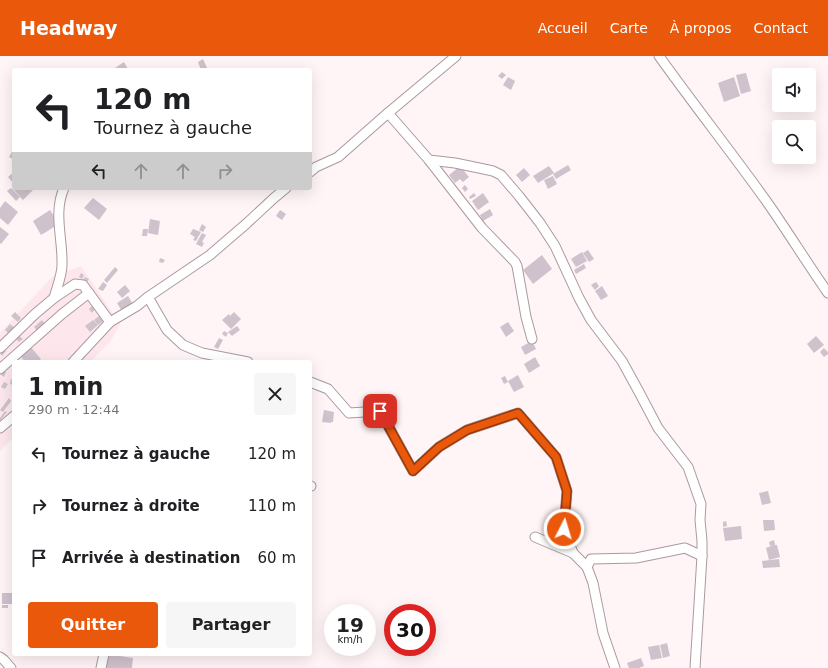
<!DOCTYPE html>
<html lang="fr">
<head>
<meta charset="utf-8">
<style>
  :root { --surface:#fff; --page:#f6f6f6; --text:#202124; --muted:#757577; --accent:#ea580c }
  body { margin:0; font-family:"DejaVu Sans",sans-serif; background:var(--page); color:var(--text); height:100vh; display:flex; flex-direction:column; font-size:15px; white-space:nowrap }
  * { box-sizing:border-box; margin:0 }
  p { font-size:13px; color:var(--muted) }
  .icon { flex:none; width:22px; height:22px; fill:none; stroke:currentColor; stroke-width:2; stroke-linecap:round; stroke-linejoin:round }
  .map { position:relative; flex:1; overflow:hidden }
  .panel { position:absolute; left:12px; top:304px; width:300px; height:296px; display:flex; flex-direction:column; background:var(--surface); border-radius:4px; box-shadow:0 4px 16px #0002 }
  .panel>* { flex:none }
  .top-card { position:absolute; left:12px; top:12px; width:300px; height:122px; border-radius:4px; box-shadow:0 4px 16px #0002; background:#fff; color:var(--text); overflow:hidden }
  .buttons { position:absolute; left:772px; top:12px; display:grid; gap:8px }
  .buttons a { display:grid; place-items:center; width:44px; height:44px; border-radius:4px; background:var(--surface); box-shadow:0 4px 16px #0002; font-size:20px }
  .speed { position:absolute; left:324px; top:548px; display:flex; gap:8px; font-size:20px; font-weight:700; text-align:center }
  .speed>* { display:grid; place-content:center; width:52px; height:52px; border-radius:50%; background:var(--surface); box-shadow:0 4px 16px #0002; line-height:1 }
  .speed small { font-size:10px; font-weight:400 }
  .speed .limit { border:6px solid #d22; background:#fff; color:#111 }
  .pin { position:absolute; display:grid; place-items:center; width:34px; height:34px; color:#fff; margin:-17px; border-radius:8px; box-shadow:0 2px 6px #0006 }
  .me { position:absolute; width:44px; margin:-22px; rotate:5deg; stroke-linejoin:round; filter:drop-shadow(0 0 3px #0008) }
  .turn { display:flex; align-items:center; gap:14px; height:84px; padding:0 16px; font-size:18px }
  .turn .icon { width:52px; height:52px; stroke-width:2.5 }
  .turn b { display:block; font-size:28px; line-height:34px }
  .lanes { display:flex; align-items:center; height:38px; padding:0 16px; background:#0003; justify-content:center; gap:20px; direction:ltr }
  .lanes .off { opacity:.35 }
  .round { display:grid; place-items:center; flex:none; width:42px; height:42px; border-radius:4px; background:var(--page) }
  .summary { display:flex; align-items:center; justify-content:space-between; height:68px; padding:0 16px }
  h1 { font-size:24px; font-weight:700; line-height:30px }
  .button { display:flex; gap:8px; margin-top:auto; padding:8px 16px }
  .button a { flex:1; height:46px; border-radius:4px; background:var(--accent); color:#fff; font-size:16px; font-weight:700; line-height:46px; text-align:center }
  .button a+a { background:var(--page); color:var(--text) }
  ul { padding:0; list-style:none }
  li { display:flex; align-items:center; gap:12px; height:52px; padding:0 16px }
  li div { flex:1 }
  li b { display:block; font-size:15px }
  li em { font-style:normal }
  header { display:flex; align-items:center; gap:24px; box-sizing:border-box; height:56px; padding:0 20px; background:var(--accent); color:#fff }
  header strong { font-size:19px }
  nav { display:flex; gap:22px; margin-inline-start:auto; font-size:14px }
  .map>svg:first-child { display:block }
  .built { fill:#fde7ec }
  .building { fill:#cfc2cc }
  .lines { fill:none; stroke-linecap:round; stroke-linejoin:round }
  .minor-casing { stroke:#aa9a9d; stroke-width:11 }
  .minor { stroke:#fff; stroke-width:9 }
  .route-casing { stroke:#983908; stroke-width:10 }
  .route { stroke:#ea580c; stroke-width:7 }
</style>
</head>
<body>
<header>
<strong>Headway</strong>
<nav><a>Accueil</a><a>Carte</a><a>À propos</a><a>Contact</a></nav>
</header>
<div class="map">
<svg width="828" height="612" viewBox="0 0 828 612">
  <rect width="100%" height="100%" fill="#fff4f6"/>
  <polygon class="built" points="81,210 120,268 110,286 90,306 14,306 14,381 0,395 0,277 53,220"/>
  <g class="building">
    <polygon points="203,3 207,12 201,14 198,6"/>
    <polygon points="124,6 128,13 127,14 116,14 115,12"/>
    <polygon points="502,16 506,19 502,23 498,20"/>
    <polygon points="746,17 751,35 741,38 736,19"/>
    <polygon points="508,21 515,25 511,34 503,29"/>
    <polygon points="734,21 740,40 724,46 718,27"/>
    <polygon points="14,92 14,104 9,101"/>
    <polygon points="568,109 571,114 556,123 553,118"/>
    <polygon points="460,110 469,121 463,126 460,123 455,127 449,119 454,115 457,119 454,115"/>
    <polygon points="549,110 554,117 538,127 533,120"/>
    <polygon points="524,112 530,119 522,126 516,119"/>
    <polygon points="14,116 14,128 8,121"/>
    <polygon points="553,120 557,128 548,133 544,124"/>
    <polygon points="465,129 468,133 465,136 462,132"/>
    <polygon points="11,132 20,141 16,145 7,135"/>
    <polygon points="13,132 32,132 33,134 23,144 13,133"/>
    <polygon points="474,137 476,140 470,143 469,141"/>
    <polygon points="483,137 489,146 478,154 472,145"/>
    <polygon points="93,142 107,153 99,164 84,152"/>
    <polygon points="5,145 18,156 8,169 0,162 0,152"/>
    <polygon points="490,153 493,159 483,165 480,159"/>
    <polygon points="50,154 59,168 41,179 33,165"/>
    <polygon points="280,154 286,158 282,164 276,160"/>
    <polygon points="150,163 160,165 158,179 148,177"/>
    <polygon points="202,168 206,171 203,176 199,174"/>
    <polygon points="0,171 9,178 1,188 0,187"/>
    <polygon points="143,173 148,173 147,180 142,180"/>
    <polygon points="193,173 201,176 196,185 193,184 195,181 190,178"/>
    <polygon points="202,177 206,179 202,186 204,187 202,191 196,188"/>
    <polygon points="588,194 594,203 589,206 583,197"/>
    <polygon points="582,196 587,205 576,211 571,203"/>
    <polygon points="542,199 552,213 533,228 523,214"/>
    <polygon points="160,202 165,204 163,207 159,206"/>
    <polygon points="584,208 586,212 576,218 574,214"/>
    <polygon points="115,211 118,214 107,227 104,224"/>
    <polygon points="81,217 84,219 82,223 79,221"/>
    <polygon points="85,221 89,223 87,226 83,224"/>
    <polygon points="103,226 107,229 103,235 98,233"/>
    <polygon points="596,226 599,230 595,234 591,229"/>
    <polygon points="125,229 130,235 122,242 117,236"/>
    <polygon points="602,230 608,240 601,244 595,235"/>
    <polygon points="128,240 134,250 123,257 117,247"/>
    <polygon points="92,250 95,253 92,257 89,253"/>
    <polygon points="15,256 21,262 18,266 11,260"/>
    <polygon points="234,256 241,263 231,273 222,264 229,258 230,260"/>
    <polygon points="99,260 103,265 98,269 94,264"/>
    <polygon points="42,264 46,269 38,276 34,271"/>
    <polygon points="93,264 98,269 90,276 85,270"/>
    <polygon points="508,266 514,275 506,281 500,271"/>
    <polygon points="10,268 15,272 9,278 5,274"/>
    <polygon points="237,270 240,274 232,280 228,276"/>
    <polygon points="224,275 228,277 226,281 222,278"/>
    <polygon points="18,279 23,283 19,286 15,282"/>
    <polygon points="816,280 824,289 814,297 807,288"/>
    <polygon points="219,282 223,284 218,293 214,291"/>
    <polygon points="532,285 536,293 525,299 521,291"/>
    <polygon points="29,289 41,303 38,306 25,306 19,298"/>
    <polygon points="824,292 828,296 828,298 824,301 820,296"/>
    <polygon points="3,293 6,295 2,300 0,297"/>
    <polygon points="535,301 540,310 529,317 524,308"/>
    <polygon points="3,314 6,316 4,321 0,318"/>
    <polygon points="518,319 524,331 514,336 508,325"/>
    <polygon points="505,320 508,326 504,328 501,322"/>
    <polygon points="11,323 14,324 13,329 10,328"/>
    <polygon points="4,326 8,328 5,333 1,331"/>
    <polygon points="9,342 11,345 3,356 0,354"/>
    <polygon points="324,354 334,356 333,366 331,366 331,367 322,366"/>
    <polygon points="5,355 7,356 0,365 0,362"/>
    <polygon points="768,435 771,447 762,449 759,437"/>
    <polygon points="763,464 774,464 775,474 764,475"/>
    <polygon points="726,465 727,470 723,471 723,466"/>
    <polygon points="741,470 742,483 725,485 723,472"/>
    <polygon points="774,484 775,489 770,490 769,486"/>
    <polygon points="774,489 777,489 780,501 769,504 766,492"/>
    <polygon points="779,503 780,511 763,512 762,505"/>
    <rect x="2" y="537" width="12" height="11"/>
    <rect x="2" y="549" width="6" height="3"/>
    <polygon points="667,587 670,600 663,602 660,589"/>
    <polygon points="659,589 662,602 651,604 648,591"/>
    <polygon points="107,598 133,602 132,612 104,612"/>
    <polygon points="641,602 644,610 639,612 629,612 627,607"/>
  </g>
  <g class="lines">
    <g class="minor-casing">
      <g id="minor">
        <path d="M659,0c35,49 73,97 108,146 21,30 40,61 61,91"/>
        <polyline points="388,57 429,104 482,172 515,206 517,210 526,261 532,283"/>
        <polyline points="429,104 455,107 479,112 493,115 501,119 519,140 540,167 555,190 579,242 591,264 622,305 639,336 658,372 688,411 701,448 700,464 702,485 702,500 695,612"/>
        <polyline points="310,116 316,111 338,101 388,57 456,0"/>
        <polyline points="148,241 167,274 183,289 202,297 248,306"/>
        <path d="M54,242c3,-11 8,-23 8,-33 1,-26 -9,-52 2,-77"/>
        <polyline points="0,292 35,258 54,242 75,228 83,229 110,266"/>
        <polyline points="73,306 110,266 137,250 148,241 210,199 246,168 274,142 286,132"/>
        <polyline points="0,313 62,258 89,237"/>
        <polyline points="310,326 328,333 349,357 380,355 413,415 439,391 467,374 518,357 556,401 567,435 564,473 573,497"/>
        <polyline points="0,372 14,360"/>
        <polyline points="310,430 311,430"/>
        <polyline points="535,481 573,497 587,511 593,527 603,577 615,612"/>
        <polyline points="587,511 591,503 636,502 685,492 702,500"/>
        <polyline points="0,601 4,604 11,612"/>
        <polyline points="101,612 104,598"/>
      </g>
    </g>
    <use href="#minor" class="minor"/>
  </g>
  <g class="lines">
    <g class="route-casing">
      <polyline id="route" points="380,355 413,415 439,391 467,374 518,357 556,401 567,435 564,473"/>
    </g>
    <use href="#route" class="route"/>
  </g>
</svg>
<div class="buttons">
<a><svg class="icon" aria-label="sound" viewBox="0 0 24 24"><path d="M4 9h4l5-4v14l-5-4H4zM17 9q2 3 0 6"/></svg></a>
<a><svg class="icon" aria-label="search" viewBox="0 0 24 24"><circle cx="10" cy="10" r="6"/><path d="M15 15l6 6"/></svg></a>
</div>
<div class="speed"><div>19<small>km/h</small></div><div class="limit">30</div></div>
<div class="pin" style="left:380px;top:355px;background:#d93025"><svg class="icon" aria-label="arrive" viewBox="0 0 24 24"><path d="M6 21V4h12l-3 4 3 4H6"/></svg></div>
<svg class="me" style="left:564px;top:473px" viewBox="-20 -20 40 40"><circle r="17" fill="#ea580c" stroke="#fff" stroke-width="3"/><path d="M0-11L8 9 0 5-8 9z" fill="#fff"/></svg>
<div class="top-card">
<div class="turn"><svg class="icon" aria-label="left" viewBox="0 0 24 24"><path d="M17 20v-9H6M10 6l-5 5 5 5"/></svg><div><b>120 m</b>Tournez à gauche</div></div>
<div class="lanes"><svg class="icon" aria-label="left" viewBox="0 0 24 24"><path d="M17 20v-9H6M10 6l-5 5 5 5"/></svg><svg class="icon off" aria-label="ahead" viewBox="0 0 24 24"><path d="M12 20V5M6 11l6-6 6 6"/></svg><svg class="icon off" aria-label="ahead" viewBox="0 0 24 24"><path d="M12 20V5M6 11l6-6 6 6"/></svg><svg class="icon off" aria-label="right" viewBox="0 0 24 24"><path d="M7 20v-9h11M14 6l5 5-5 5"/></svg></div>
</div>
<section class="panel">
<div class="summary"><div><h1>1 min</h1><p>290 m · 12:44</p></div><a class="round"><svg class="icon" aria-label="close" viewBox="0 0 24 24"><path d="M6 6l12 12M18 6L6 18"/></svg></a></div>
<ul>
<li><svg class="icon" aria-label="left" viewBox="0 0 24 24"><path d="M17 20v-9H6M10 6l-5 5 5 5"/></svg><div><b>Tournez à gauche</b></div><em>120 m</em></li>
<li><svg class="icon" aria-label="right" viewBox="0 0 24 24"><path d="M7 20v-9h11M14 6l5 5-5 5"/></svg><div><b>Tournez à droite</b></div><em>110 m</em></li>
<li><svg class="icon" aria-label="arrive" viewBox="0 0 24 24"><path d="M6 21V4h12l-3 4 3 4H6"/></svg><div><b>Arrivée à destination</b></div><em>60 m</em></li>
</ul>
<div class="button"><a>Quitter</a><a>Partager</a></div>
</section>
</div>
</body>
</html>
